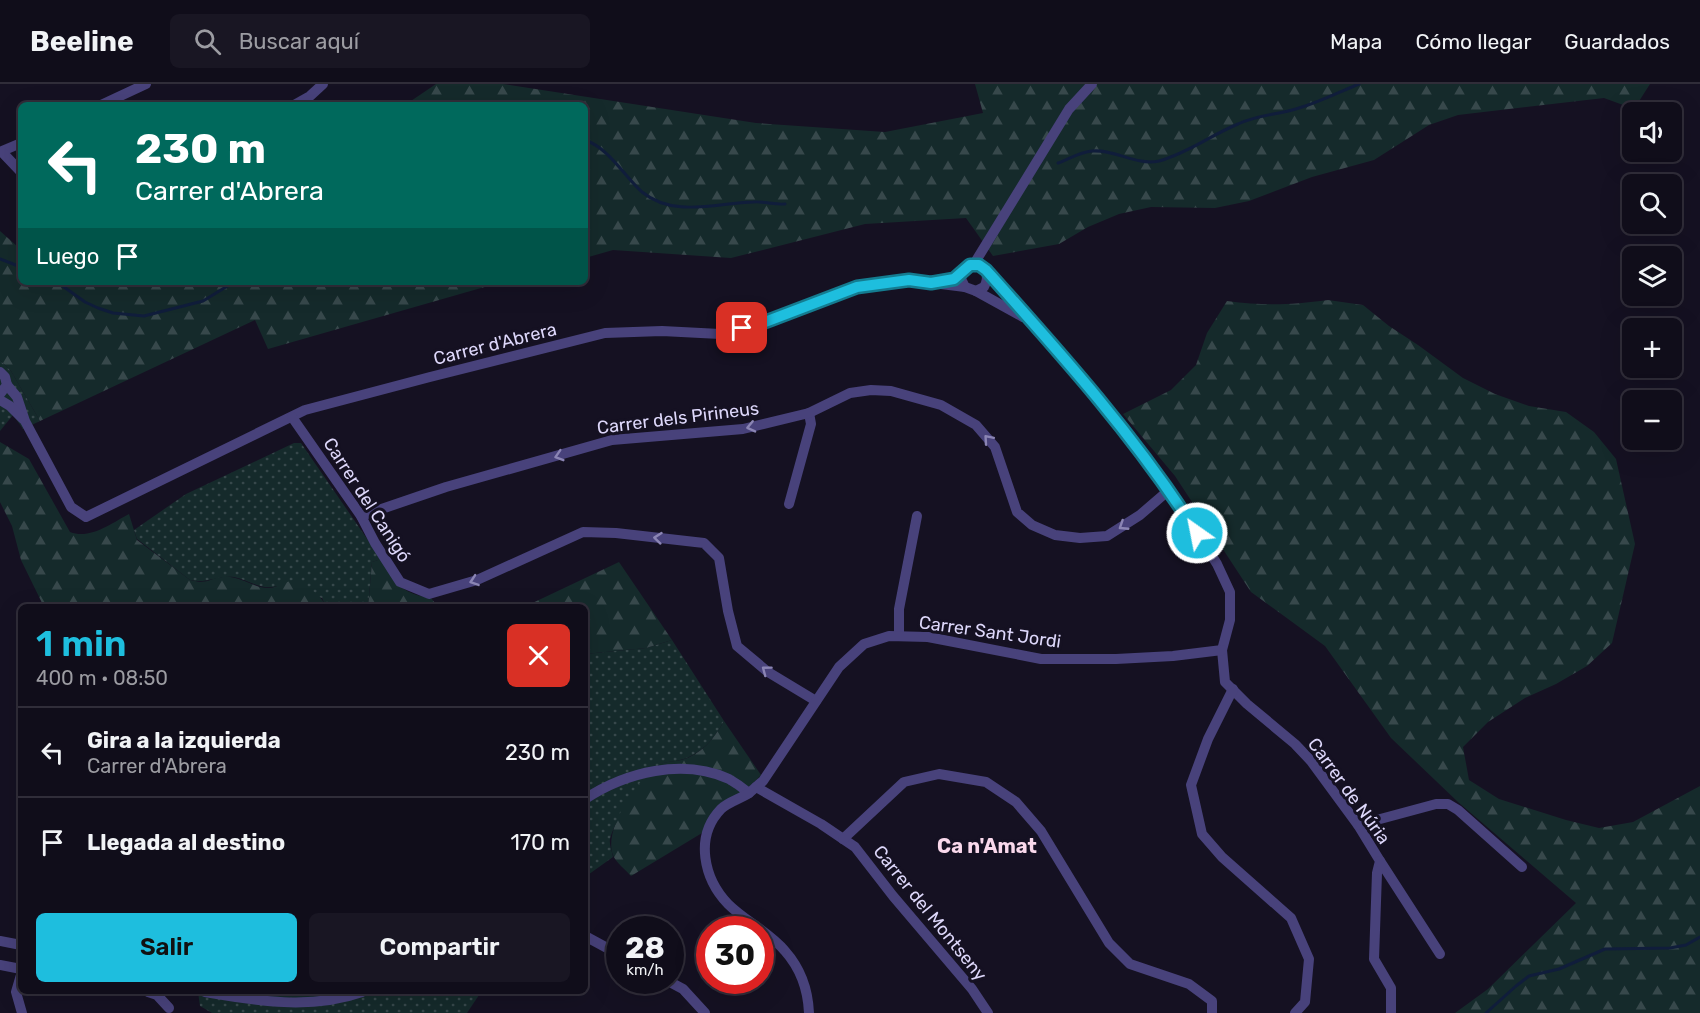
<!DOCTYPE html>
<html lang="es">
<head>
<meta charset="utf-8">
<style>
  :root { --surface:#100d1a; --page:#191623; --text:#f1f3f6; --muted:#9c9ca2; --line:#302d39; --accent:#1ebede }
  body { margin:0; font-family:Rubik,sans-serif; background:var(--page); color:var(--text); height:100vh; display:flex; flex-direction:column; font-size:22px; white-space:nowrap }
  * { box-sizing:border-box; margin:0 }
  p { font-size:20px; color:var(--muted) }
  .icon { flex:none; width:33px; height:33px; fill:none; stroke:currentColor; stroke-width:2; stroke-linecap:round; stroke-linejoin:round }
  .map { position:relative; flex:1; overflow:hidden }
  .drawer { position:absolute; left:18px; top:520px; width:570px; height:390px; display:flex; flex-direction:column; background:var(--surface); border-radius:9px; box-shadow:0 6px 24px #0002,0 0 0 2px var(--line) }
  .drawer>* { flex:none }
  .banner { position:absolute; left:18px; top:18px; width:570px; height:183px; border-radius:9px; box-shadow:0 6px 24px #0002,0 0 0 2px var(--line); background:#00695c; color:#fff; overflow:hidden }
  .buttons { position:absolute; left:1622px; top:18px; display:grid; gap:12px }
  .buttons a { display:grid; place-items:center; width:60px; height:60px; border-radius:9px; background:var(--surface); box-shadow:0 6px 24px #0002,0 0 0 2px var(--line); font-size:30px }
  .speed { position:absolute; left:606px; top:832px; display:flex; gap:12px; font-size:30px; font-weight:700; text-align:center }
  .speed>* { display:grid; place-content:center; width:78px; height:78px; border-radius:50%; background:var(--surface); box-shadow:0 6px 24px #0002,0 0 0 2px var(--line); line-height:1 }
  .speed small { font-size:15px; font-weight:400 }
  .speed .limit { border:9px solid #d22; background:#fff; color:#111 }
  .pin { position:absolute; display:grid; place-items:center; width:51px; height:51px; color:#fff; margin:-26px; border-radius:12px; box-shadow:0 3px 9px #0006 }
  .me { position:absolute; width:66px; margin:-33px; rotate:327deg; stroke-linejoin:round; filter:drop-shadow(0 0 4px #0008) }
  .turn { display:flex; align-items:center; gap:21px; height:126px; padding:0 18px; font-size:27px }
  .turn .icon { width:78px; height:78px; stroke-width:2.5 }
  .turn b { display:block; font-size:42px; line-height:51px }
  .then { display:flex; align-items:center; height:57px; padding:0 18px; background:#0003; gap:12px; font-size:22px }
  .round { display:grid; place-items:center; flex:none; width:63px; height:63px; border-radius:9px; background:var(--page) }
  .overview { display:flex; align-items:center; justify-content:space-between; height:102px; padding:0 18px }
  h1 { font-size:36px; font-weight:600; line-height:45px; color:var(--accent) }
  .action { display:flex; gap:12px; margin-top:auto; padding:12px 18px }
  .action a { flex:1; height:69px; border-radius:9px; background:var(--accent); color:#111; font-size:24px; font-weight:600; line-height:69px; text-align:center }
  .action a+a { background:var(--page); color:var(--text) }
  ul { padding:0; list-style:none }
  li { display:flex; align-items:center; gap:18px; height:90px; padding:0 18px; border-top:2px solid var(--line) }
  li div { flex:1 }
  li b { display:block; font-size:22px }
  li em { font-style:normal }
  header { display:flex; align-items:center; gap:36px; box-sizing:border-box; height:84px; padding:0 30px; background:var(--surface); border-bottom:2px solid var(--line) }
  header strong { font-size:28px }
  nav { display:flex; gap:33px; margin-inline-start:auto; font-size:21px }
  .search { width:420px; height:54px; background:var(--page); display:flex; align-items:center; gap:15px; box-sizing:border-box; padding:0 21px; border-radius:9px; color:var(--muted); font-size:22px }
  .map>svg:first-child { display:block }
  .grass { fill:url(#grass-dots) }
  .forest { fill:url(#forest-firs) }
  .lines { fill:none; stroke-linecap:round; stroke-linejoin:round }
  .stream { stroke:#101d3b; stroke-width:3 }
  .minor { stroke:#48427b; stroke-width:10 }
  .oneway { stroke:#8b85b4 }
  .route-casing { stroke:#147c90; stroke-width:15 }
  .route { stroke:#1ebede; stroke-width:10 }
  .labels { text-anchor:middle; stroke-width:6; stroke-linejoin:round; paint-order:stroke }
  .street-label { font-size:18px; fill:#ddd7fa; stroke:#151122 }
  .neighbourhood-label { font-size:20px; font-weight:bold; fill:#fad9ec; stroke:#151122 }
</style>
</head>
<body>
<header>
<strong>Beeline</strong>
<div class="search"><svg class="icon" aria-label="search" viewBox="0 0 24 24"><circle cx="10" cy="10" r="6"/><path d="M15 15l6 6"/></svg>Buscar aquí</div>
<nav><a>Mapa</a><a>Cómo llegar</a><a>Guardados</a></nav>
</header>
<div class="map">
<svg width="1700" height="929" viewBox="0 0 1700 929">
  <defs>
    <pattern id="grass-dots" width="8" height="8" patternUnits="userSpaceOnUse" patternTransform="scale(1.5)"><rect width="8" height="8" fill="#152a2b"/><path d="M2 2h.1M6 6h.1" fill="none" stroke="#37484b" stroke-width="1.8" stroke-linecap="round"/></pattern>
    <pattern id="forest-firs" width="22" height="20" patternUnits="userSpaceOnUse" patternTransform="scale(1.5)"><rect width="22" height="20" fill="#152a2b"/><path d="M5 1l3.5 6h-7zM16 11l3.5 6h-7z" fill="#37484b"/></pattern>
  </defs>
  <rect width="100%" height="100%" fill="#151122"/>
  <g class="grass">
    <polygon points="0,276 11,287 40,337 23,345 13,331 0,347"/>
    <path d="M294,359h7l80,116 -9,3 -4,45h-42l-4,-9 -45,-12c-16,5 -28,-6 -43,-9 -16,-2 -28,7 -44,3l-53,-41 -3,-9 52,-36z"/>
    <path d="M672,556l52,81c-10,18 -23,34 -44,39 -7,2 -15,1 -22,6 -18,12 -42,52 -48,73 -1,5 2,12 3,18l-28,20v-223l61,-6z"/>
    <polygon points="198,908 481,908 467,929 212,929 200,922"/>
  </g>
  <g class="forest">
    <polygon points="436,0 503,0 756,39 885,48 983,29 975,0 1650,0 1634,25 1604,14 1458,31 1429,41 1374,76 1312,93 1249,117 1215,124 1151,123 1119,130 1088,143 1059,160 993,172 966,134 865,140 731,174 613,166 585,174 585,21 405,21"/>
    <polygon points="0,147 18,163 21,163 21,198 502,198 268,265 255,236 40,337 11,287 0,276"/>
    <path d="M1328,216l35,5 26,21 29,19 45,33 32,16 34,12 37,6 28,20 22,27 19,85 -23,99 -25,23 -31,18 -31,14 -37,24 -25,25 6,33 30,19 67,21 33,8 34,-6 67,-36v227h-245l33,-24 88,-86 -118,-101 -67,-64 -66,-92 -74,-54 -76,-116 -52,-62 48,-24 25,-25 11,-32 20,-32c37,5 64,4 101,-1z"/>
    <path d="M0,358l29,17 41,73c20,8 42,-9 59,-18l8,26 53,40c18,5 19,-2 33,-3 17,-2 31,12 47,11 8,-1 15,-6 23,-8 14,8 27,12 33,27h-282l-23,-47 -9,-34 -12,-24z"/>
    <path d="M381,475c15,25 19,34 50,39l7,9 -70,1 4,-46z"/>
    <polygon points="619,478 672,556 646,564 585,570 585,524 524,523"/>
    <path d="M724,637l37,54c-18,20 -46,34 -59,58l-71,43c-5,-6 -15,-13 -18,-21 -10,-25 24,-76 46,-90 6,-4 14,-3 22,-5 20,-5 33,-21 43,-39z"/>
  </g>
  <g class="lines">
    <g class="stream">
      <path d="M585,56c25,9 38,35 57,52 32,26 74,11 111,10 11,-1 21,3 32,2"/>
      <path d="M1058,79c11,-4 22,-11 34,-12 23,-2 44,15 67,10 29,-8 52,-26 79,-37 22,-10 40,-9 61,-16 21,-6 40,-16 60,-24"/>
      <polyline points="0,175 21,183"/>
      <polyline points="57,198 85,218 98,224 113,229 144,232 203,217 234,198"/>
      <polyline points="1486,929 1516,902 1529,892 1559,885 1605,865 1670,864 1686,861 1700,853"/>
    </g>
    <g class="minor">
      <polyline points="101,21 146,0"/>
      <polyline points="294,21 310,12 323,0"/>
      <polyline points="0,68 21,59"/>
      <polyline points="2,68 21,88"/>
      <polyline points="974,180 1069,25 1092,0"/>
      <polyline points="986,186 1097,311 1158,392 1187,433 1217,480 1230,508 1230,536 1222,566 1225,598 1247,620 1295,660 1311,677 1358,741 1380,777 1377,789 1374,875 1391,904 1391,929"/>
      <path d="M943,197c17,-3 18,-14 29,-16 14,-4 18,12 12,22l-8,4 -11,-4 -4,-8 3,-9"/>
      <polyline points="976,207 1023,233"/>
      <polyline points="0,288 5,293 7,301 0,310"/>
      <polyline points="7,301 17,313 25,337 71,423 86,433 305,326 430,293 605,249 662,247 720,250 765,238 857,203 909,196 965,203"/>
      <polyline points="0,316 10,322 23,335"/>
      <polyline points="292,333 361,432 375,459 400,498 429,510 477,496 583,448 616,449 704,459 719,474 728,527 737,562 768,588 816,617"/>
      <polyline points="789,420 811,340 809,329"/>
      <polyline points="361,432 446,403 612,356 743,345 809,329 850,309 871,306 891,307 941,321 976,341 995,363 1017,428 1032,441 1055,451 1080,454 1107,452 1140,431 1169,406"/>
      <polyline points="899,552 899,525 917,432"/>
      <polyline points="1233,605 1208,655 1191,701 1202,750 1222,773 1291,834 1309,875 1305,918 1295,929"/>
      <polyline points="756,703 821,740 855,763 893,812 972,905 988,929"/>
      <path d="M585,715c41,-27 98,-41 144,-20 7,4 14,9 20,14"/>
      <polyline points="1358,741 1436,720 1448,720 1458,726 1522,783"/>
      <polyline points="843,755 904,698 939,690 986,698 1016,718 1041,747 1109,859 1130,880 1189,900 1212,917 1212,929"/>
      <polyline points="1380,777 1440,870"/>
      <polyline points="585,852 620,871"/>
      <polyline points="0,857 21,861"/>
      <polyline points="0,881 21,885"/>
      <polyline points="21,891 16,908 22,929"/>
      <polyline points="668,897 683,905 705,929"/>
      <polyline points="148,908 157,911 169,924"/>
      <path d="M205,908c52,9 106,18 157,0"/>
      <path d="M809,929c-1,-24 -8,-44 -24,-62 -16,-19 -40,-30 -57,-47 -24,-25 -34,-67 -7,-95 7,-7 19,-10 28,-16 5,-4 9,-8 14,-12l76,-114 25,-23 25,-8 39,1 113,22h75l57,-3 49,-6"/>
    </g>
  </g>
  <defs><path id="oneway-chevron" d="M-2-3.5L2.5 0L-2 3.5" fill="none" stroke-width="1.6" stroke-linecap="round" stroke-linejoin="round" transform="scale(1.5)"/></defs>
  <g class="oneway">
    <use href="#oneway-chevron" transform="translate(751 343) rotate(167)"/>
    <use href="#oneway-chevron" transform="translate(988 355) rotate(-131)"/>
    <use href="#oneway-chevron" transform="translate(559 372) rotate(163)"/>
    <use href="#oneway-chevron" transform="translate(1123 442) rotate(147)"/>
    <use href="#oneway-chevron" transform="translate(658 454) rotate(-174)"/>
    <use href="#oneway-chevron" transform="translate(474 497) rotate(161)"/>
    <use href="#oneway-chevron" transform="translate(766 586) rotate(-143)"/>
  </g>
  <g class="lines">
    <g class="route-casing">
      <path id="route" d="M742,244l23,-6 92,-35 52,-7 22,3 23,-4 16,-14h9l7,5c76,85 149,166 211,263"/>
    </g>
    <use href="#route" class="route"/>
  </g>
  <g class="labels">
    <g class="street-label">
      <text transform="translate(495 260) rotate(-14)" y="6">Carrer d'Abrera</text>
      <text transform="translate(678 334) rotate(-7)" y="6">Carrer dels Pirineus</text>
      <text transform="translate(367 416) rotate(57)" y="6">Carrer del Canigó</text>
      <text transform="translate(990 548) rotate(8)" y="6">Carrer Sant Jordi</text>
      <text transform="translate(1349 707) rotate(54)" y="6">Carrer de Núria</text>
      <text transform="translate(930 829) rotate(51)" y="6">Carrer del Montseny</text>
    </g>
    <g class="neighbourhood-label">
      <text x="987" y="769">Ca n'Amat</text>
    </g>
  </g>
</svg>
<div class="buttons">
<a><svg class="icon" aria-label="sound" viewBox="0 0 24 24"><path d="M4 9h4l5-4v14l-5-4H4zM17 9q2 3 0 6"/></svg></a>
<a><svg class="icon" aria-label="search" viewBox="0 0 24 24"><circle cx="10" cy="10" r="6"/><path d="M15 15l6 6"/></svg></a>
<a><svg class="icon" aria-label="layers" viewBox="0 0 24 24"><path d="M12 4l9 5-9 5-9-5zM3 14l9 5 9-5"/></svg></a>
<a>+</a>
<a>−</a>
</div>
<div class="speed"><div>28<small>km/h</small></div><div class="limit">30</div></div>
<div class="pin" style="left:742px;top:244px;background:#d93025"><svg class="icon" aria-label="arrive" viewBox="0 0 24 24"><path d="M6 21V4h12l-3 4 3 4H6"/></svg></div>
<svg class="me" style="left:1197px;top:449px" viewBox="-20 -20 40 40"><circle r="17" fill="#1ebede" stroke="#fff" stroke-width="3"/><path d="M0-11L8 9 0 5-8 9z" fill="#fff"/></svg>
<div class="banner">
<div class="turn"><svg class="icon" aria-label="left" viewBox="0 0 24 24"><path d="M17 20v-9H6M10 6l-5 5 5 5"/></svg><div><b>230 m</b>Carrer d'Abrera</div></div>
<div class="then">Luego<svg class="icon" aria-label="arrive" viewBox="0 0 24 24"><path d="M6 21V4h12l-3 4 3 4H6"/></svg></div>
</div>
<section class="drawer">
<div class="overview"><div><h1>1 min</h1><p>400 m · 08:50</p></div><a class="round" style="background:#d93025;color:#fff"><svg class="icon" aria-label="close" viewBox="0 0 24 24"><path d="M6 6l12 12M18 6L6 18"/></svg></a></div>
<ul>
<li><svg class="icon" aria-label="left" viewBox="0 0 24 24"><path d="M17 20v-9H6M10 6l-5 5 5 5"/></svg><div><b>Gira a la izquierda</b><p>Carrer d'Abrera</p></div><em>230 m</em></li>
<li><svg class="icon" aria-label="arrive" viewBox="0 0 24 24"><path d="M6 21V4h12l-3 4 3 4H6"/></svg><div><b>Llegada al destino</b></div><em>170 m</em></li>
</ul>
<div class="action"><a>Salir</a><a>Compartir</a></div>
</section>
</div>
</body>
</html>
